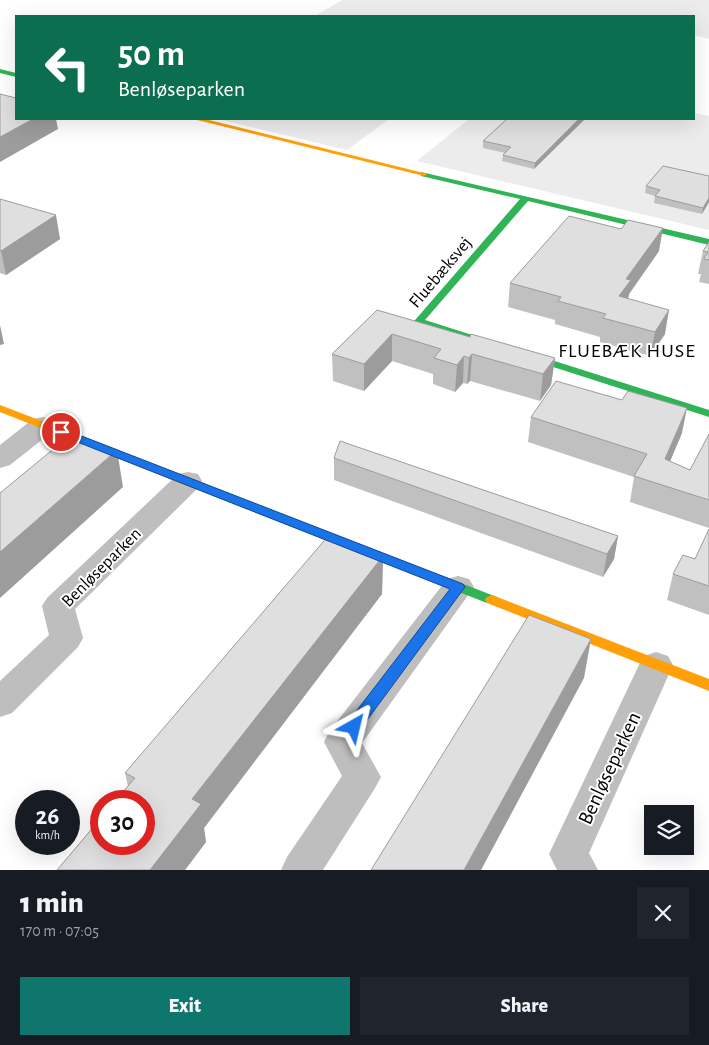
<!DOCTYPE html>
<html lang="en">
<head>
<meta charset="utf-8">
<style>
  :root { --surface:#171b24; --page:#20242c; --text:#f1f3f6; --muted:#9ea1a6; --accent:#0f766e }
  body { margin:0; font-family:"Alegreya Sans",sans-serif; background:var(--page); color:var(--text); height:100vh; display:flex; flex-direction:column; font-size:19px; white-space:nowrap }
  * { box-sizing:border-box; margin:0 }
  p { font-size:16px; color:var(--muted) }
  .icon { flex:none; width:28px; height:28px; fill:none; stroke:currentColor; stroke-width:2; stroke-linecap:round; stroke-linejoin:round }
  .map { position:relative; height:870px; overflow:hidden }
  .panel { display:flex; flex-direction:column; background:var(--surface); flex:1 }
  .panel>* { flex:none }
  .banner { position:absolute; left:15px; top:15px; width:680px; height:105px; border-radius:0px; box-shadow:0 5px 20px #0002; background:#0b6e4f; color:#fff; overflow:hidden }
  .controls { position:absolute; left:644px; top:805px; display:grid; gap:10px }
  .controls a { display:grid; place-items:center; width:50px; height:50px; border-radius:0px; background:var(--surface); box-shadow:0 5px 20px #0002; font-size:25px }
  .speed { position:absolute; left:15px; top:790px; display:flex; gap:10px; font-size:25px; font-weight:700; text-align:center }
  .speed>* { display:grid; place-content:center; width:65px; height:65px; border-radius:50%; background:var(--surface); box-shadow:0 5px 20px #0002; line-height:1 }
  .speed small { font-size:12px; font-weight:400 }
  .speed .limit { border:8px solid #d22; background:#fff; color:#111 }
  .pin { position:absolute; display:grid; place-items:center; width:42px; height:42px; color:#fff; margin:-21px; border:2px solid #fff; border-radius:50%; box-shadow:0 1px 5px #0007 }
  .me { position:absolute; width:55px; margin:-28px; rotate:37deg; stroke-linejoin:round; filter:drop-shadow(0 0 4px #0008) }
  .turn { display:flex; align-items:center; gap:18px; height:105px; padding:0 20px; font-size:22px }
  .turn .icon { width:65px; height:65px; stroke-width:2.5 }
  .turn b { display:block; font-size:35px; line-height:42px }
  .round { display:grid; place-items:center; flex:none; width:52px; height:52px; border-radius:0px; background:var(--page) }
  .summary { display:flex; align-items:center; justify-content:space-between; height:85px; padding:0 20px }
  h1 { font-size:30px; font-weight:800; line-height:38px }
  .button { display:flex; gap:10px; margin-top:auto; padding:10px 20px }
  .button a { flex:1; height:58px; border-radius:0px; background:var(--accent); color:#fff; font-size:20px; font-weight:800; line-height:58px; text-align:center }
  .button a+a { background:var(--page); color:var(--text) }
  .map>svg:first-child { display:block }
  .green { fill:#ececec }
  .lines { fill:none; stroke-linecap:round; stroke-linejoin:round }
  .street { fill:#bebebe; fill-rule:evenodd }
  .fast { fill:#30b455; fill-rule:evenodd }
  .slow { fill:#ff9f0a; fill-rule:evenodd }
  .wall { fill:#c0c0c0 }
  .shaded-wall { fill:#9c9c9c }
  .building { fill:#dfdfdf; stroke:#9c9c9c }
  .route { fill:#1a73e8; stroke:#114b97 }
  .labels { text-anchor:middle; stroke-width:4; stroke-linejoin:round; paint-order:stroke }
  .street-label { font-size:18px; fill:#000; stroke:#fff }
  .quarter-label { font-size:20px; letter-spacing:1px; fill:#000; stroke:#fff }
  .near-street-label { font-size:21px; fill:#000; stroke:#fff }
</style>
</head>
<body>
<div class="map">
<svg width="709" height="870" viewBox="0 0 709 870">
  <rect width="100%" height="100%" fill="#fff"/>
  <g class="green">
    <polygon points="342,0 709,0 709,39 694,35 694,16 315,16"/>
    <polygon points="694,113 709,116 709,230 417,161 469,119 694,119"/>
    <polygon points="218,119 389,119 347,150"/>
  </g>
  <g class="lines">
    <g class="street">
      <polygon points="43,417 53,419 57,425 53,431 10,465 0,468 0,445 33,419"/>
      <polygon points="188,472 198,474 202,481 198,488 75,609 83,638 78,647 12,713 0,717 0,681 49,635 42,606 47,598 178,474"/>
      <polygon points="458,576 469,579 474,587 362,743 381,777 375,788 323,870 281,870 287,857 342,776 324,742 329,732 447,579"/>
      <polygon points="656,652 668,656 673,665 589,853 598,870 557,870 549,854 639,665 644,656"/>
    </g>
    <g class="fast">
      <polygon points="0,69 16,73 16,77 0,73"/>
      <polygon points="421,172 709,239 709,245 528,201 425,320 709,410 709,417 416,323 414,321 416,319 520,199 421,176"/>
      <polygon points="207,485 497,597 499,600 497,603 487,603 203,492 201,489"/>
    </g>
    <g class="slow">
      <polygon points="193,119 205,119 428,174 424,176"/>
      <polygon points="0,405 211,486 213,489 207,493 203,492 0,412"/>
      <polygon points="492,595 709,679 709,691 487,603 485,600 487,597"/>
    </g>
  </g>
  <g class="wall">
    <polygon points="507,119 585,119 534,169 502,161 503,155 505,153 483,148 483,141"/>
    <polygon points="709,176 709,202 702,214 654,203 655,196 645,193 646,186"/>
    <polygon points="0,199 60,239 6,275 0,273"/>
    <polygon points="709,242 709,284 699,282 701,274 698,274 703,251"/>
    <polygon points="659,251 629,294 628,299 665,334 650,356 600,342 600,337 555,324 555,320 508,307 510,283"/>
    <polygon points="377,310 470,337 555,358 551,385 540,401 470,381 467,384 463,383 455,392 433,384 433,374 392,361 364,391 333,381 332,354"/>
    <polygon points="531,417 682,433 670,461 690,470 709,434 709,528 630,502 634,477 528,442"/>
    <polygon points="334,458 618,536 614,559 603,577 334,480"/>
    <polygon points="709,529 709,615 667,600 673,574 695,559"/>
    <polygon points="383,556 382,594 204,828 206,842 185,870 57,870 128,786 125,773"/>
  </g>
  <g class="shaded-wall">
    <polygon points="33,119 56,119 58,129 0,162 0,137"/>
    <polygon points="579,119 585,119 534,169 535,163"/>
    <polygon points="709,198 709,202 702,214 703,208"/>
    <polygon points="56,215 60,239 6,275 1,251"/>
    <polygon points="663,228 659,251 629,294 627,304 619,296 626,279"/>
    <polygon points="669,310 665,334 650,356 655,332"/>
    <polygon points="0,325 4,344 0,345"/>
    <polygon points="392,334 392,361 364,391 364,364"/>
    <polygon points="472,354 470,381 467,384 469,358"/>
    <polygon points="464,356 463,383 455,392 457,365"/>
    <polygon points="555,358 551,385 540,401 543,374"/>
    <polygon points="687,408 682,433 660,485 665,459"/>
    <polygon points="117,450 123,487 0,598 0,552"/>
    <polygon points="618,536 614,559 603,577 607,554"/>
    <polygon points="383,556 382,594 204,828 206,842 185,870 150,870 192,799"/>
    <polygon points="591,639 584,678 481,870 464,870"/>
  </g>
  <g class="building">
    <polygon points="0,94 16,98 16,119 33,119 0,137"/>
    <polygon points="507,119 579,119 535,163 503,155 511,147 483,141"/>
    <polygon points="663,166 709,176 709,198 703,208 655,196 660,190 646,186"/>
    <polygon points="0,199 56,215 1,251 0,250"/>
    <polygon points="569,216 621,229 628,220 663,228 626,279 631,280 619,296 669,310 655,332 603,318 606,314 558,301 561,297 510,283"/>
    <polygon points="709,242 709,260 704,259 708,252 703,251"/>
    <polygon points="377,310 470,337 471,334 555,358 543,374 472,354 469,358 464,356 457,365 434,358 441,349 392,334 364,364 332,354"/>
    <polygon points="556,381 622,400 628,391 687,408 665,459 690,470 709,434 709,500 634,476 647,454 531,417"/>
    <polygon points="73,433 117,450 0,552 0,493"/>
    <polygon points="340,441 618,536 607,554 334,458"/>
    <polygon points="709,529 709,586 673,574 683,555 695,559"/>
    <polygon points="329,535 383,556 192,799 201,804 150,870 57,870 101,818 101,844 144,844 144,801 115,801 135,778 125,773"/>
    <polygon points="529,615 591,639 464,870 371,870"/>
  </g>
  <polygon class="route" points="61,428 463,584 465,587 359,731 354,733 348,731 346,727 348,722 450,589 57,434 56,432 57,429"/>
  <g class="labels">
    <g class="street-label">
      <text transform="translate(440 272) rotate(-50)" y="6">Fluebæksvej</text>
      <text transform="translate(101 567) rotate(-45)" y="6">Benløseparken</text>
    </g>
    <g class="quarter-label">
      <text x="627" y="357">FLUEBÆK HUSE</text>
    </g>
    <g class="near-street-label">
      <text transform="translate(609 768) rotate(-65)" y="7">Benløseparken</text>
    </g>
  </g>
</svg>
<div class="controls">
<a><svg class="icon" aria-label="layers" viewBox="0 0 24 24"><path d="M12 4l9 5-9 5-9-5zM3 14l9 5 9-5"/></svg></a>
</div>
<div class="speed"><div>26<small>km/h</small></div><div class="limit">30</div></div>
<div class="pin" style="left:61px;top:432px;background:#d93025"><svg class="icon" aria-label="arrive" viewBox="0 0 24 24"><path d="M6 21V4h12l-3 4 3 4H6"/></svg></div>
<svg class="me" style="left:354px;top:727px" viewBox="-20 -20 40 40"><path d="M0-17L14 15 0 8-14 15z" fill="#1a73e8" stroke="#fff" stroke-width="4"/></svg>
<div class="banner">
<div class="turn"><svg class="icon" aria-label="left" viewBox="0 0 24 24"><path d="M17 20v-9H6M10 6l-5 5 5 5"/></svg><div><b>50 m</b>Benløseparken</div></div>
</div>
</div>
<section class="panel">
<div class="summary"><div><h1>1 min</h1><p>170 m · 07:05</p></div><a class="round"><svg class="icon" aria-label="close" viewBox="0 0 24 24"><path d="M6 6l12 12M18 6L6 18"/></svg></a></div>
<div class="button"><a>Exit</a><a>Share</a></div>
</section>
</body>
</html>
